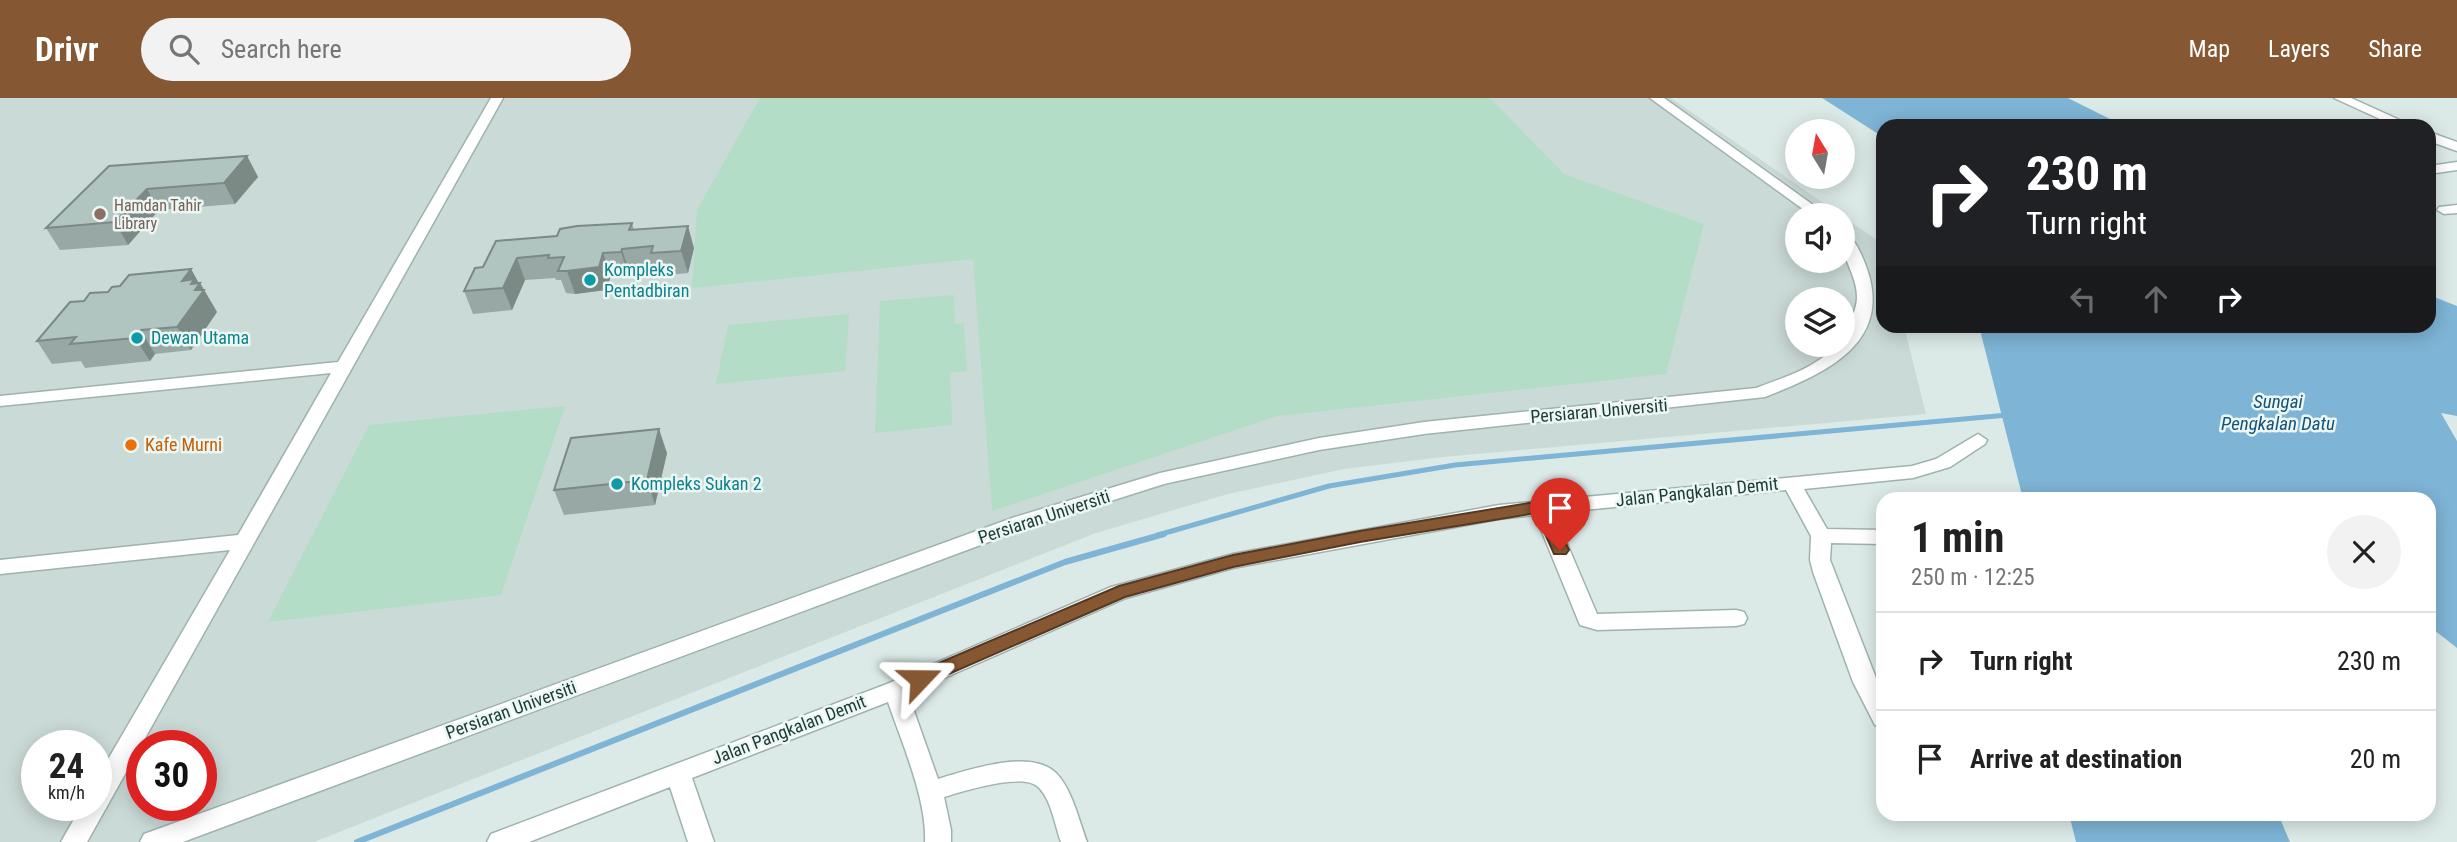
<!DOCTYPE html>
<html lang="en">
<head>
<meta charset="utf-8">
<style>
  :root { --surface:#fff; --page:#f2f2f2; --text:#222; --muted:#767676; --line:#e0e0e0; --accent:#855833 }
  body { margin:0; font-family:"Roboto Condensed",sans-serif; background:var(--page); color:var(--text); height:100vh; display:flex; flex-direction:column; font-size:26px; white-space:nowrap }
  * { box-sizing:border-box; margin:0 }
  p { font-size:23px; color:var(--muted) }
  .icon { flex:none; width:38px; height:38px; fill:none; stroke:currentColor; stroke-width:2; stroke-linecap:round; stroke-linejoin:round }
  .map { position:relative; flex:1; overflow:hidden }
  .sheet { position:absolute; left:1876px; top:394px; width:560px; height:329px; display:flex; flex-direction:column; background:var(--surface); border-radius:21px; box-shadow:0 4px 18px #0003 }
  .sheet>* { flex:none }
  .banner { position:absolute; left:1876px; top:21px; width:560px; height:214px; border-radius:21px; box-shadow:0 4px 18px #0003; background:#202124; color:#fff; overflow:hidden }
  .needle { width:46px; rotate:349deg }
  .controls { position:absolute; left:1785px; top:21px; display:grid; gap:14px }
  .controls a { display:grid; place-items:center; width:70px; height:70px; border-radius:50%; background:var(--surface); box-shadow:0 4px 18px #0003; font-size:35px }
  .speed { position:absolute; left:21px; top:632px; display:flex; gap:14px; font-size:35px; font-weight:700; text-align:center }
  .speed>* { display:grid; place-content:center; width:91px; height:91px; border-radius:50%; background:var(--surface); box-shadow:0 4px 18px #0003; line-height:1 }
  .speed small { font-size:18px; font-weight:400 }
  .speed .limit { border:10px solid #d22; background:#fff; color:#111 }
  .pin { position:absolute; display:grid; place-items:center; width:60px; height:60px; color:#fff; margin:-72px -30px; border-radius:50% 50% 50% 0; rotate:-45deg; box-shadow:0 0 7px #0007 }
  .pin .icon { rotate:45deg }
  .me { position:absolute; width:77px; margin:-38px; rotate:67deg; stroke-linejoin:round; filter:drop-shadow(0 0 5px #0008) }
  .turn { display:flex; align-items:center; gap:24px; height:147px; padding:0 35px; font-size:32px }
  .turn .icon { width:91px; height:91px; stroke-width:2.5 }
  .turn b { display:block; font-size:49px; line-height:60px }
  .lanes { display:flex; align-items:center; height:66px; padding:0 35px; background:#0003; justify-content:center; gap:35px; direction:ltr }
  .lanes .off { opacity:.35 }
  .round { display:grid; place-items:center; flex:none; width:74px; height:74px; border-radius:37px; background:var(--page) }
  .overview { display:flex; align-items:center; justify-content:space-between; height:119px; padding:0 35px }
  h1 { font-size:42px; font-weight:700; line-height:52px }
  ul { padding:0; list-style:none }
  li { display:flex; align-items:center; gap:21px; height:98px; padding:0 35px; border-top:2px solid var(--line) }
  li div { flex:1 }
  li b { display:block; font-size:26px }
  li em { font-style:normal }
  header { display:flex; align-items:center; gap:42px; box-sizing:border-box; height:98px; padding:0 35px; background:var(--accent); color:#fff }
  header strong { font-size:33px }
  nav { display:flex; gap:38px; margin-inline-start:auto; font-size:24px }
  .search { width:490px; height:63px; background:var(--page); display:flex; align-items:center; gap:18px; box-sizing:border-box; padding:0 24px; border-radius:38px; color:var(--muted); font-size:26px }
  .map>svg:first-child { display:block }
  .built { fill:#cadad6; fill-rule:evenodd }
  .green { fill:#b3ddc7 }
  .water { fill:#7eb4d5 }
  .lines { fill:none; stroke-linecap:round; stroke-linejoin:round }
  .stream-far1 { stroke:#7eb4d5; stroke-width:5 }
  .stream { stroke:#7eb4d5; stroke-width:6 }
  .minor-casing { stroke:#9fb2af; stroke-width:3 }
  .minor { fill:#fff; fill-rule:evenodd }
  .wall { fill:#98a9a5 }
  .shaded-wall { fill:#7c8a86 }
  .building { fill:#b1c5c0; stroke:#7c8a86; stroke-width:2 }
  .route { fill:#855833; stroke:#563921; stroke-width:2 }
  .education-dot { fill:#8d6e63; stroke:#ecf7f4; stroke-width:2.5 }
  .culture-dot { fill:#0f9aa8; stroke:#ecf7f4; stroke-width:2.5 }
  .food-dot { fill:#e8710a; stroke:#ecf7f4; stroke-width:2.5 }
  .labels { text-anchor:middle; stroke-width:5; stroke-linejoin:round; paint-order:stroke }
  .far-education-label { font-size:16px; fill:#785e54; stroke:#ecf7f4; text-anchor:start }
  .culture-label { font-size:18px; fill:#0d838f; stroke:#ecf7f4; text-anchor:start }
  .street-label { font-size:18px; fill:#1d3a38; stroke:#ecf7f4 }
  .food-label { font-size:18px; fill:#c56008; stroke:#ecf7f4; text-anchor:start }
  .water-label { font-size:19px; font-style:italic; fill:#145279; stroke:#ecf7f4 }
</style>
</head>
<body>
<header>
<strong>Drivr</strong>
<div class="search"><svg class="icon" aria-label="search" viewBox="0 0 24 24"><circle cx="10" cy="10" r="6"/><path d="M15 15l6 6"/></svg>Search here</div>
<nav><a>Map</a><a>Layers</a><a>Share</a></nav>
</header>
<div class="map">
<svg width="2457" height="744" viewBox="0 0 2457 744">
  <rect width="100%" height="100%" fill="#dceae7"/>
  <path class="built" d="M0,0h1671l170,117h-44v46h46v-44l40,27v82h21l22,88 -483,43 -99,12 -116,25 -132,39 -782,309h-314zM1797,201h46v46h-46zM37,648h59v59h-59zM142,648h59v59h-59z"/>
  <g class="green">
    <polygon points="760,0 1490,0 1564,76 1704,126 1666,276 1277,318 992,413 973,161 692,190 697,112"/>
    <polygon points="954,197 955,226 964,225 967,273 950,275 952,327 875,335 880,203"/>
    <polygon points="849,216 845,273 716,286 728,227"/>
    <polygon points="565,308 501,497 268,524 369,327"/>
  </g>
  <g class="water">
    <polygon points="1822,0 2068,0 2124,28 1883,28 1883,39"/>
    <polygon points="2429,197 2457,208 2457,318 2441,315 2457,343 2457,550 2429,528 2429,401 2023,401 1979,228 2429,228"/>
    <polygon points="2069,716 2278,716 2290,744 2076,744"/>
  </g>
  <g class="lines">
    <polyline class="stream-far1" points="1158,437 1329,388 1455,367 2008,317"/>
    <polyline class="stream" points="357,744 1065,464 1164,436"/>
    <g class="minor-casing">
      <g id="minor">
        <polygon points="491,0 503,0 87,744 61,744 82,707 96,707 96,682 230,452 0,476 0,462 238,437 331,275 0,308 0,298 338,264"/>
        <polygon points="1650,0 1664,0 1827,117 1811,117"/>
        <polygon points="2334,0 2351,0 2413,28 2395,28"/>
        <polygon points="2429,34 2457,44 2457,53 2429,43"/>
        <polygon points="2457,64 2457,72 2429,76 2429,68"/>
        <polygon points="2457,107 2457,115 2444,116 2437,112 2439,109"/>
        <path d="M1843,135c11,2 19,23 23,33 29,78 -43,108 -101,131l-341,37 -105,16 -155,34 -135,43 -846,315h-43l4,-8 871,-317 145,-44 159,-35 105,-16 332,-34c21,-8 44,-15 63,-28 8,-5 14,-14 24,-15 0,-16 14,-30 14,-48 0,-18 -10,-31 -14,-48 -2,-4 0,-12 0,-16z"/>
        <path d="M1978,336l9,6 -2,4 -35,23 -37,11 -109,11 23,40 56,1v14l-52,-1 -1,17 53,136v32l-8,-3 -22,-43 -40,-110 -3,-12 1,-24 -25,-46 -232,23 43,101 139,-4 8,2 3,6 -3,6 -8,2 -139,4 -17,-5 -45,-110 -36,4 -266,49 -107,30 -218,96 30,85c30,-9 91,-30 117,-7 17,16 24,49 32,70h-26c-6,-16 -10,-45 -24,-56 -16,-13 -74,5 -93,11l7,33v12h-26c2,-42 -23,-99 -37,-140l-196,76 22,64h-26l-18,-55 -141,55h-42l4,-8 396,-150 224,-97 122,-33 266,-49 413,-39 24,-7z"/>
      </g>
    </g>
    <use href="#minor" class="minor"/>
  </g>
  <g class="wall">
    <polygon points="247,58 258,79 235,106 159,112 128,147 60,152 46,130 109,68"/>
    <polygon points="632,125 634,132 694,150 688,175 658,178 656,171 629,173 628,176 611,178 606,192 575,196 566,195 561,182 556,182 555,180 525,182 512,212 473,216 464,193 483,169 557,138"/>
    <polygon points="191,171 199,185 200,185 217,214 191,252 155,256 150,263 85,270 81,263 52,266 37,243 84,203 120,188"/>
    <polygon points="667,355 655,407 564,417 554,392"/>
  </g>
  <g class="shaded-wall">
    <polygon points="247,58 258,79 235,106 224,85"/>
    <polygon points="147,91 159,112 128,147 115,124"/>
    <polygon points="688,128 694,150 688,175 681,153"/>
    <polygon points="622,151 629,173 628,176 621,154"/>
    <polygon points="603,155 611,178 606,192 575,196 567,173"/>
    <polygon points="517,160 525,182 512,212 503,190"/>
    <polygon points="191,171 199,186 200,185 217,214 191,252 177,229 182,183"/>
    <polygon points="141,232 155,256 150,263 135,240"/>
    <polygon points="659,331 667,355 655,407 647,382"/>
  </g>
  <g class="building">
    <polygon points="247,58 224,85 147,91 115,124 46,130 109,68"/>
    <polygon points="632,125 629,132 688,128 681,153 651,155 653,148 622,151 621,154 603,155 599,169 567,173 558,173 564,159 548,160 549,157 517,160 503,190 464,193 475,170 483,169 496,143 557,138 560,131 577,128"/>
    <polygon points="191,171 182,183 194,181 191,186 200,185 195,192 204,192 177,229 141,232 135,240 70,246 76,239 37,243 70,204 84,203 90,195 108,194 112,189 120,188 129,177"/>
    <polygon points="659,331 647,382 554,392 571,340"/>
  </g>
  <polygon class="route" points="1541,403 1549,409 1569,452 1566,456 1554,456 1536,415 1360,444 1233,469 1125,499 926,586 913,586 910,581 913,576 1119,488 1233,457 1360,433"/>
  <circle class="education-dot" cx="100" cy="116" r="7"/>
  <g class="culture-dot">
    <circle cx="590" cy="182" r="7"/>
    <circle cx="137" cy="240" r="7"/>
    <circle cx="617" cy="386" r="7"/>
  </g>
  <circle class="food-dot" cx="131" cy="347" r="7"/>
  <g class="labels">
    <g class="far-education-label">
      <text x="114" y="113">Hamdan Tahir<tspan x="114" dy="18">Library</tspan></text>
    </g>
    <g class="culture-label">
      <text x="604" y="178">Kompleks<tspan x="604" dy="21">Pentadbiran</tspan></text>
      <text x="151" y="246">Dewan Utama</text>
      <text x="631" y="392">Kompleks Sukan 2</text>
    </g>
    <g class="street-label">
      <text transform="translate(1599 313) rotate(-5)" y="6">Persiaran Universiti</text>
      <text transform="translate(1697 394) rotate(-6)" y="6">Jalan Pangkalan Demit</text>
      <text transform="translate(1044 419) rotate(-18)" y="6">Persiaran Universiti</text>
      <text transform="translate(511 612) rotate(-20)" y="6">Persiaran Universiti</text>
      <text transform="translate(789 632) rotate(-21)" y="6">Jalan Pangkalan Demit</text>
    </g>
    <g class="food-label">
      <text x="145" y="353">Kafe Murni</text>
    </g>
    <g class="water-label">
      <text x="2278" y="310">Sungai<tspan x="2278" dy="22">Pengkalan Datu</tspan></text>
    </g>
  </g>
</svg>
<div class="controls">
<a><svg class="needle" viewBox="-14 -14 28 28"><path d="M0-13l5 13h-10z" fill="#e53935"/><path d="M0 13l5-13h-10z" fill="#767676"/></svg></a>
<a><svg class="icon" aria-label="sound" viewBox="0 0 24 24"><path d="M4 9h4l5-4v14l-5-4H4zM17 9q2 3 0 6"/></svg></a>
<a><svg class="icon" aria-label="layers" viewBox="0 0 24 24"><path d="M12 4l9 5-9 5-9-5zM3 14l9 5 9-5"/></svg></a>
</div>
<div class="speed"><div>24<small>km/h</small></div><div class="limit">30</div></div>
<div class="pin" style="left:1560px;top:452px;background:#d93025"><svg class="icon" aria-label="arrive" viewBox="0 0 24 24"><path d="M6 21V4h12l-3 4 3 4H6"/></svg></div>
<svg class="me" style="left:920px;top:581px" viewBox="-20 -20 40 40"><path d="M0-17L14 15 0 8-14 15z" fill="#855833" stroke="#fff" stroke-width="4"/></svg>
<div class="banner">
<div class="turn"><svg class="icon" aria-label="right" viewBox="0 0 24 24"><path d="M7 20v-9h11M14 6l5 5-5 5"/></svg><div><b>230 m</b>Turn right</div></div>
<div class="lanes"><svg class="icon off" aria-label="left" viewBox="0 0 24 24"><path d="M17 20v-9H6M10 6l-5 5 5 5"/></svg><svg class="icon off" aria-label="ahead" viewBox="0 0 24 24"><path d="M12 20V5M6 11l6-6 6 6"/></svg><svg class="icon" aria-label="right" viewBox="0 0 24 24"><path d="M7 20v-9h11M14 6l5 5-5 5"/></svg></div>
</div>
<section class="sheet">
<div class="overview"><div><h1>1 min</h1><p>250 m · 12:25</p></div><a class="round"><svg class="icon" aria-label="close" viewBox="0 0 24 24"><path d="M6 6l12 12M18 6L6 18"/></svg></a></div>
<ul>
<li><svg class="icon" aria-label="right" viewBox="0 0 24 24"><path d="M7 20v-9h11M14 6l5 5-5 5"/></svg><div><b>Turn right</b></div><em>230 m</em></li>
<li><svg class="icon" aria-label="arrive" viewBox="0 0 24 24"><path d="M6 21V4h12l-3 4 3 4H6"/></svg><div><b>Arrive at destination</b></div><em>20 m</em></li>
</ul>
</section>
</div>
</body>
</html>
